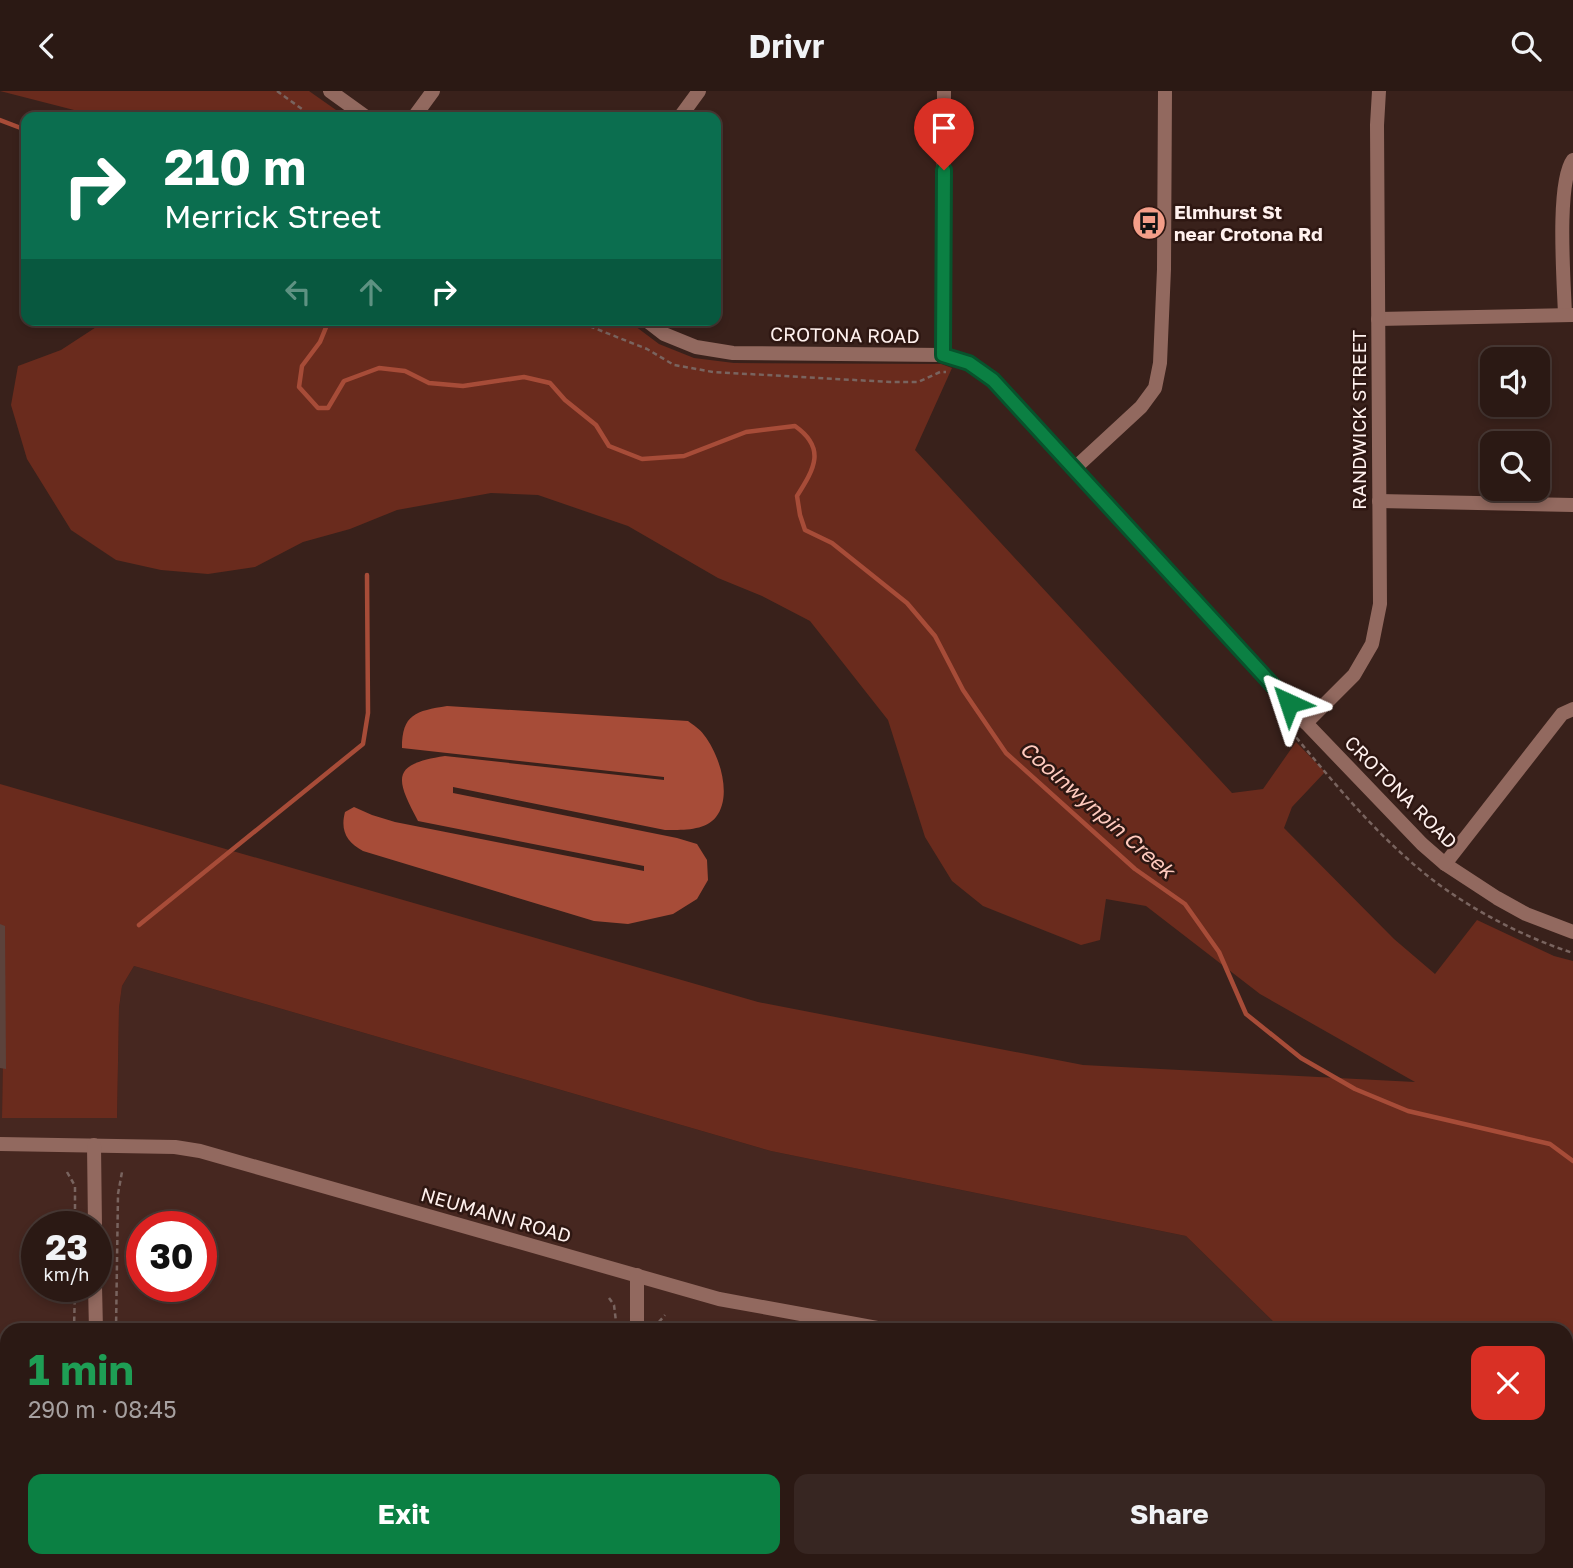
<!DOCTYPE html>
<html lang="en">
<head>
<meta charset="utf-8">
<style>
  :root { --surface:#2b1914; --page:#372622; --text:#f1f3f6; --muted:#a6a0a0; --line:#473834; --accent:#0b8043 }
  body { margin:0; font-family:"Golos Text",sans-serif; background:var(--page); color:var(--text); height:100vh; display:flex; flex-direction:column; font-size:26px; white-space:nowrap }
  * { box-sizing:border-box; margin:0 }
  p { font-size:23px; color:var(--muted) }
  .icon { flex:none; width:38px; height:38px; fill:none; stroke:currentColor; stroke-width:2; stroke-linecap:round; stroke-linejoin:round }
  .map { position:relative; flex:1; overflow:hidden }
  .sheet { position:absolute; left:0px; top:1232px; width:1573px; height:245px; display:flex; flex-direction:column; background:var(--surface); border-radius:21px 21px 0 0; box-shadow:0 4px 10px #0003,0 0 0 2px var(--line) }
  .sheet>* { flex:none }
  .hud { position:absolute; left:21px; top:21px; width:700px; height:214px; border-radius:14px; box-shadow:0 4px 10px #0003,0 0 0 2px var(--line); background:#0b6e4f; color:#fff; overflow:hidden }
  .fabs { position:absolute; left:1480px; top:256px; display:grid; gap:14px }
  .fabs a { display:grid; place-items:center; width:70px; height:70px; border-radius:14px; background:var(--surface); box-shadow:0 4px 10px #0003,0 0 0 2px var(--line); font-size:35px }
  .speed { position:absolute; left:21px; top:1120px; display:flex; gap:14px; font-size:35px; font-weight:700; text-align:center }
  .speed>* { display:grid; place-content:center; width:91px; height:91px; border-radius:50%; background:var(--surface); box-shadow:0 4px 10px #0003,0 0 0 2px var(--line); line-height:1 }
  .speed small { font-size:18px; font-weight:400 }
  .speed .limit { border:10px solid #d22; background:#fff; color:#111 }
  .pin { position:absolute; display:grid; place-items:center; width:60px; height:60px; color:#fff; margin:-72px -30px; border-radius:50% 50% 50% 0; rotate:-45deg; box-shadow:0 0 7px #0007 }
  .pin .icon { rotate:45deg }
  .me { position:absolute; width:77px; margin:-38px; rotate:318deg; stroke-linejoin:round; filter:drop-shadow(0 0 5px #0008) }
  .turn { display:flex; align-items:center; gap:24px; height:147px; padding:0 28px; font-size:32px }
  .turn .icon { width:91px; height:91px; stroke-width:2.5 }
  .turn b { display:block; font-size:49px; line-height:60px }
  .lanes { display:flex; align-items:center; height:66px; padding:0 28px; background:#0003; justify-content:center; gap:35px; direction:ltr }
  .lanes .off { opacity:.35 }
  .round { display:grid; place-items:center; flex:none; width:74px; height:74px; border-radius:14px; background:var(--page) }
  .head { display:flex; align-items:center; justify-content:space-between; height:119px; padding:0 28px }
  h1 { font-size:42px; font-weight:700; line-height:52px; color:#1e9e55 }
  .action { display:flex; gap:14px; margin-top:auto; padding:14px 28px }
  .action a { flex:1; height:80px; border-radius:14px; background:var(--accent); color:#fff; font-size:28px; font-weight:700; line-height:80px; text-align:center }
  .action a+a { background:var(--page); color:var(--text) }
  header { display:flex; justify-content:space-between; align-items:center; height:91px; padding:0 28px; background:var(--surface); font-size:32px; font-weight:700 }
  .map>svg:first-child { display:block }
  .built { fill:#462720; fill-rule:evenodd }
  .green { fill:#6a2b1d }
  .water { fill:#a74c38 }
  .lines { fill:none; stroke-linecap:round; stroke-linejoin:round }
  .stream { stroke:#a74c38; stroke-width:4.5 }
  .building { fill:#5c423b }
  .path { stroke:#79645f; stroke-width:2.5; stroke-dasharray:5 3.5; stroke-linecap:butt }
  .street { stroke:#92695f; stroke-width:14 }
  .route-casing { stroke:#07532c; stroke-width:18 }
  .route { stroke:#0b8043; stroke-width:12 }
  .labels { text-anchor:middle; stroke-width:5; stroke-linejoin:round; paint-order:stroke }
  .poi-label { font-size:19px; font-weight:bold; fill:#fff1ee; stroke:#2e1712; text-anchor:start }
  .street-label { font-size:19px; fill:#fff1ee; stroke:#2e1712 }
  .water-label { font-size:21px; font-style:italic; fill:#ffcabe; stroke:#2e1712 }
</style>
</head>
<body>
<header><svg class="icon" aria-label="back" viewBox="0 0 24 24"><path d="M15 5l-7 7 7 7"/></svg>Drivr<svg class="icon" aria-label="search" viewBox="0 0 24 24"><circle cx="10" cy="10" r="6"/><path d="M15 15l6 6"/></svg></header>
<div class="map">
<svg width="1573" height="1477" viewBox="0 0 1573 1477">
  <rect width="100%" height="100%" fill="#39211b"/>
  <path class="built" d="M0,838l5,1 -3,188h115l2,-110 3,-22 12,-20 637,185 415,85 96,94h-1275v231h1512l7,7h-1526zM37,1136h59v59h-59zM142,1136h59v59h-59z"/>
  <g class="green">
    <polygon points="309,0 346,26 83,26 74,19 0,0"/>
    <polygon points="107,229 627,229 659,253 694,267 734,272 941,273 952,277 915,359 1232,702 1263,698 1296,651 1325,681 1292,716 1284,737 1394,848 1435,883 1477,829 1554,865 1573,870 1573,1477 1526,1477 1519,1470 1566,1470 1566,1239 1282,1239 1186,1145 771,1060 134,875 122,895 119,917 117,1027 2,1027 5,840 0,838 0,693 758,911 1083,974 1415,991 1260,903 1146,815 1106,808 1100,849 1081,854 983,815 952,790 925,746 888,629 810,530 762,505 718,487 628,435 538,404 491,402 397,419 350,438 303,451 255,476 208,483 161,479 116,469 71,439 27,368 11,314 18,275 61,259"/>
  </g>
  <path class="water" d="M447,615l241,15c5,4 12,8 16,14 15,19 29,60 12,82 -11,14 -34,13 -51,13l-212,-43v6l224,45 20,6 10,16 1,20 -11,19 -24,15 -45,10 -34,-3 -231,-70c-16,-9 -23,-20 -18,-39l9,-5 18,8 23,7 249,49v-5l-226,-45c-23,-43 -27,-57 27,-65l219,24v-3l-262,-29c0,-34 14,-37 45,-42z"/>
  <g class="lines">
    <g class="stream">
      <polyline points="0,29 26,39"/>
      <path d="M329,229l-9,22 -18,24 -3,21 19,21h10l16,-27 35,-13 26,3 24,12 34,3 61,-9 26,6 15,17 31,25 13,21 33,13 42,-3 62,-24 49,-6c31,22 20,42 2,70l3,19 5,15 27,13 75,60 28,33 28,54 43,63 129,116 50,35 34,48 27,62 55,44 54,31 53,22 142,33 23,17"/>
      <polyline points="139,834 363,653 368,622 367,484"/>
    </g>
  </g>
  <g class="building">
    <polygon points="0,833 5,835 6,978 0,977"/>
    <rect x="724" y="1470" width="28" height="7"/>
    <polygon points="758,1470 793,1470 798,1477 757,1477"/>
    <polygon points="980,1470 1061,1470 1061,1477 979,1477"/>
    <polygon points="1104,1470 1187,1470 1185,1477 1101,1477"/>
  </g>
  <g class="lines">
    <g class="path">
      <polyline points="277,0 313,26"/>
      <polyline points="574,229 647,258 674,274 713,281 890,291 918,291 940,281 946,281"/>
      <path d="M1280,627c41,49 82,101 130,143 44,40 107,74 163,92"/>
      <polyline points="67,1081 75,1095 75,1136"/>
      <polyline points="609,1207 614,1214 617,1239"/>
      <polyline points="74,1239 75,1195"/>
      <polyline points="116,1239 118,1103 122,1081"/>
      <polyline points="656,1239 658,1232 665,1224"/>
      <polyline points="73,1470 73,1477"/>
      <polyline points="115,1470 115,1477"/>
      <polyline points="354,1477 354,1470"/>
      <polyline points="397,1477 397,1470"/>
      <polyline points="615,1477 615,1470"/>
      <polyline points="653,1477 653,1470"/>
    </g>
    <g class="street">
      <polyline points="330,0 366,26"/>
      <polyline points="414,26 433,0"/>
      <polyline points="680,26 699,0"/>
      <path d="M1565,224c-1,-32 -9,-132 8,-155"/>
      <polyline points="1378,228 1573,224"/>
      <polyline points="646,229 664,243 696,256 733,262 943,264 969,272 993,289 1306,632 1422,753 1445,773 1497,807 1526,823 1573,841"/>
      <polyline points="943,264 944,0"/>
      <polyline points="1075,377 1141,316 1155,297 1160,272 1164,178 1165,0"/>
      <polyline points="1379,410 1573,414"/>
      <polyline points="1306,632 1354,584 1372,553 1380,513 1377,34 1379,0"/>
      <polyline points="1445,773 1562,623 1573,618"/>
      <polyline points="0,1053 175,1056 200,1060 719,1208 888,1239"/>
      <polyline points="94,1054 95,1136"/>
      <polyline points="95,1195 96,1239"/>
      <polyline points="637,1239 637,1184"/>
      <polyline points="1252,1470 1252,1477"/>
      <polyline points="95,1477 95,1470"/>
      <polyline points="373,1477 373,1470"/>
      <polyline points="635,1477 635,1470"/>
      <polyline points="902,1477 903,1470"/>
    </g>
  </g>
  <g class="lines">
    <g class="route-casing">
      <polyline id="route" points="944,79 943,264 969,272 993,289 1289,612"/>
    </g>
    <use href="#route" class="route"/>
  </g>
  <defs>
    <g id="bus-disc" transform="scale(1.75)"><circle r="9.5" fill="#f49e89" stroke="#2e1712"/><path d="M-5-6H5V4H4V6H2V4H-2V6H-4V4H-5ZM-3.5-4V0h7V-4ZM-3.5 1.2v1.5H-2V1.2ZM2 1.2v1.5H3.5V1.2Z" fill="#111"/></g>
  </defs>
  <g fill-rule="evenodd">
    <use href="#bus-disc" x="1149" y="132"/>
  </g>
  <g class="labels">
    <g class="poi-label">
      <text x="1174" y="128">Elmhurst St<tspan x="1174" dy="22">near Crotona Rd</tspan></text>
    </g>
    <g class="street-label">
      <text transform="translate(845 244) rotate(1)" y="7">CROTONA ROAD</text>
      <text transform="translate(1359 329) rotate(-90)" y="7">RANDWICK STREET</text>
      <text transform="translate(1401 701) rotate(45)" y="7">CROTONA ROAD</text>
      <text transform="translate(496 1124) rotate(16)" y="7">NEUMANN ROAD</text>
    </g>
    <g class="water-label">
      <text transform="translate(1097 719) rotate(41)" y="7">Coolnwynpin Creek</text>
    </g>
  </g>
</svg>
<div class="fabs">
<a><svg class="icon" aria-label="sound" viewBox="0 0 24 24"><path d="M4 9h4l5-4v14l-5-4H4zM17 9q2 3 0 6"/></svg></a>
<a><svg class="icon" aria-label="search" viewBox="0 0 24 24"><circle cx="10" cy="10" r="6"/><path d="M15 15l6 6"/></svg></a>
</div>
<div class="speed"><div>23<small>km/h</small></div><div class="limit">30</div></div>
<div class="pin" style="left:944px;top:79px;background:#d93025"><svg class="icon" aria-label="arrive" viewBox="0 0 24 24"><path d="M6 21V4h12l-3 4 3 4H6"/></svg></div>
<svg class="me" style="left:1289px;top:612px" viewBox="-20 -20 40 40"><path d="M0-17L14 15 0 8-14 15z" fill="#0b8043" stroke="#fff" stroke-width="4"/></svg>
<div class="hud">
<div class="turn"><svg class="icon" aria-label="right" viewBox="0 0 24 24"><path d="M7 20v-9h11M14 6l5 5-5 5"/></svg><div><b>210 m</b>Merrick Street</div></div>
<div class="lanes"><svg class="icon off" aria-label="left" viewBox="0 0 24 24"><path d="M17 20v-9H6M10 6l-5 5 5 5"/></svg><svg class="icon off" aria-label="ahead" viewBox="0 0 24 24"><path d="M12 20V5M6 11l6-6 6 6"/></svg><svg class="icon" aria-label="right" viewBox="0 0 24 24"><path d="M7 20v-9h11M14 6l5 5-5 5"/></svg></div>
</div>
<section class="sheet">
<div class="head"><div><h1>1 min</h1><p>290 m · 08:45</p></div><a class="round" style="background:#d93025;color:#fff"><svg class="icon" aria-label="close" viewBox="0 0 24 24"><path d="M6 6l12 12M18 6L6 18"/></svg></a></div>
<div class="action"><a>Exit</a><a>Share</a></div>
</section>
</div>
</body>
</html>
